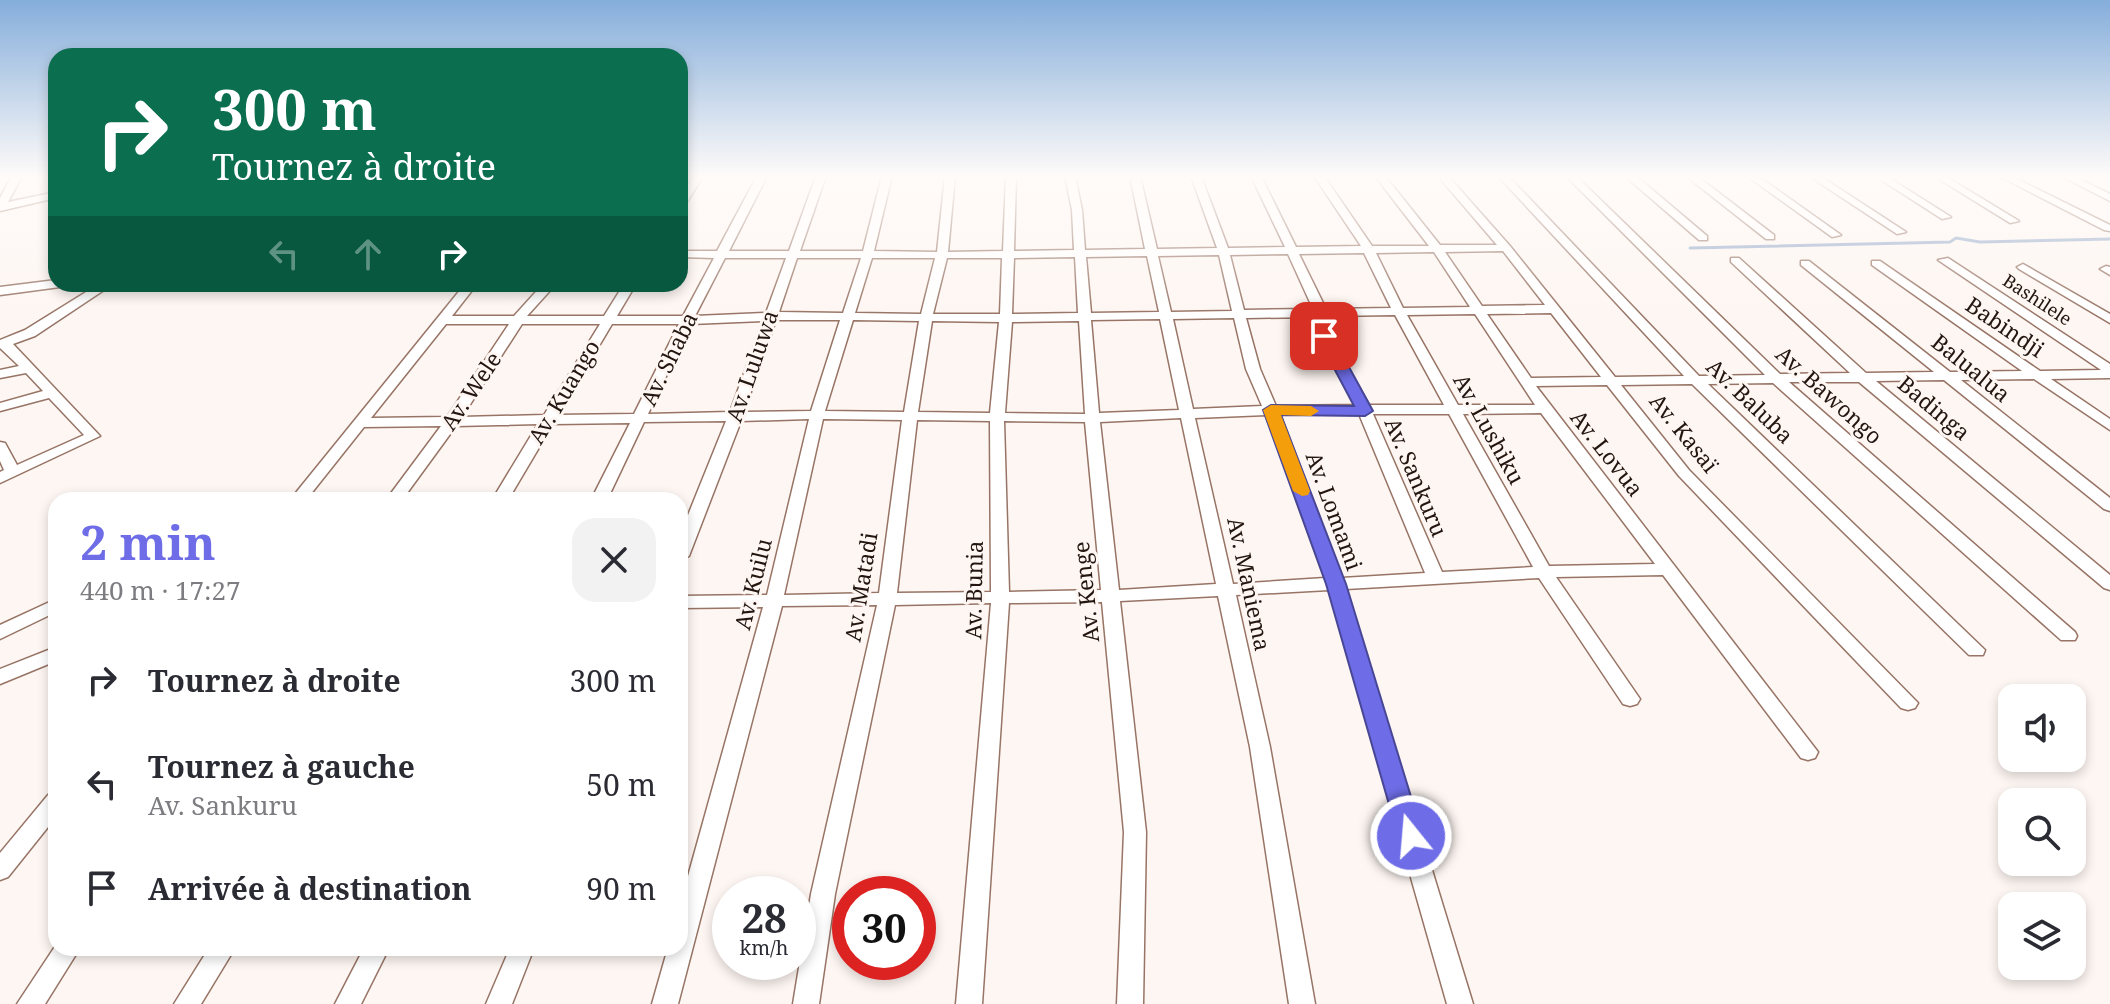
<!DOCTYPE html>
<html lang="fr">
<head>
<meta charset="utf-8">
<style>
  :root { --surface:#fff; --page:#f2f2f3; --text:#2b2b33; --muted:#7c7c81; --accent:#6e6de7 }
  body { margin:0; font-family:"Noto Serif",serif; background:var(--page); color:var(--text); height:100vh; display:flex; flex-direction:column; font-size:30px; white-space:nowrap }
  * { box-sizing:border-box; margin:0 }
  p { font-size:26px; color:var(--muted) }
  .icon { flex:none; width:44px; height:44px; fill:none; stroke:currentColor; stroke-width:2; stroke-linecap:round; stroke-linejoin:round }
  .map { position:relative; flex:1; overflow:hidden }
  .drawer { position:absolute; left:48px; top:492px; width:640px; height:464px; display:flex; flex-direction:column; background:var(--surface); border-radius:24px; box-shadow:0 4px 12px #0003 }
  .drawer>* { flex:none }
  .banner { position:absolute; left:48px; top:48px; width:640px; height:244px; border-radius:24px; box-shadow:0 4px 12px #0003; background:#0b6e4f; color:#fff; overflow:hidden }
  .controls { position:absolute; left:1998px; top:684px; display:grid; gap:16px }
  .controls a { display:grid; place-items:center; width:88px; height:88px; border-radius:16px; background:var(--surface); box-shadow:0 4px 12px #0003; font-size:40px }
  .speed { position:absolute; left:712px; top:876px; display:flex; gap:16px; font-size:40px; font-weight:700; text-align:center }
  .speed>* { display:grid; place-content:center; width:104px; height:104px; border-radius:50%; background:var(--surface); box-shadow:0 4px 12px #0003; line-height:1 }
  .speed small { font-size:20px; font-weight:400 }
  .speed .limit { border:12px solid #d22; background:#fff; color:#111 }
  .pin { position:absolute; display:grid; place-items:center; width:68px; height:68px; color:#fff; margin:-34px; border-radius:16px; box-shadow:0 4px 12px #0006 }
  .me { position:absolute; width:88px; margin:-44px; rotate:343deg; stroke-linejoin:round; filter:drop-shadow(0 0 6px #0008) }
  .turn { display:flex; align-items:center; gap:28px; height:168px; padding:0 32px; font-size:36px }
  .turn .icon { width:104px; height:104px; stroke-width:2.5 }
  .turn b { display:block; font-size:56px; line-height:68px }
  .lanes { display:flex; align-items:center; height:76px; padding:0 32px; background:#0003; justify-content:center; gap:40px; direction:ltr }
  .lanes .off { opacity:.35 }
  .round { display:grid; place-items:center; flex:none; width:84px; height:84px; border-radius:24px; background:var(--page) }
  .headline { display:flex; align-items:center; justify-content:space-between; height:136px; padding:0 32px }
  h1 { font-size:48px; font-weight:700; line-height:60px; color:var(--accent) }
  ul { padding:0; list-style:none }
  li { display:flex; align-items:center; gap:24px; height:104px; padding:0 32px }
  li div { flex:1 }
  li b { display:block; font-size:30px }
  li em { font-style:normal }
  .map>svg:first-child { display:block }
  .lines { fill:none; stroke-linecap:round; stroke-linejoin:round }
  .stream { stroke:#91a6c7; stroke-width:3 }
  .street-casing { stroke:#977465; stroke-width:3 }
  .street { fill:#fff; fill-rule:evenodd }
  .route { fill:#6e6de7; stroke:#484796; stroke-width:2 }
  .slow { fill:#f59e0b }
  .labels { text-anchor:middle; stroke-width:6; stroke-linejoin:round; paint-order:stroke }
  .far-street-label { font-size:18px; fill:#23150f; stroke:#fef6f2 }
  .street-label { font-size:22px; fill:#23150f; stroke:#fef6f2 }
</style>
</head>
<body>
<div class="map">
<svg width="2110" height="1004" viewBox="0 0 2110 1004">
  <rect width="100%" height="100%" fill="#fef6f2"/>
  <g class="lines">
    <polyline class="stream" points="1690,248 1950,242 1956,238 1980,242 2110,239"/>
    <g class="street-casing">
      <g id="street">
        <polygon points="12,176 22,176 8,202 56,192 56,198 0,211 0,198"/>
        <polygon points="693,176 703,176 684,207 680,208 680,197"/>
        <path d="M757,176h10l-38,75h60l27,-75h10l-26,75h63l19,-75h10l-18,75 63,1 8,-76h10l-7,76 55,-1 3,-75h10l-2,75 60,-1 -2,-40 -7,-34h10l7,34 3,40 60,-1 -15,-73h10l17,73 60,-1 -26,-72h10l27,72 57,-1 -34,-71h10l35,71 65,-1 -47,-70h10l48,70h57l-54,-70h10l55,69h57l-59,-69h10l62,70 105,131 69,-1 -186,-200h10l191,200 66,-1 -199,-199h10l204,198 70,-1 -119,-111v-4h8l127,115 68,-1 -133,-107v-4h8l141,111 72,-1 -150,-106v-4h8l160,110 61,-1 -163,-110 10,-2 162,106v14l-59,1 59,40v11l-76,-51 -73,1 149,118v13l-6,-2 -160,-129 -68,1 234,194v15l-6,-2 -245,-206h-70l286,250 2,4 -2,4h-14l-288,-257 -65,1 277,266 -2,5h-14l-277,-271 -71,1 68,85 229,233 -3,5 -7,2 -7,-2 -222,-232 -72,-91 -71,1 282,366 -3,6 -7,2 -7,-2 -138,-183 -107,2 84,122 -3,5 -7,2 -7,-2 -84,-126 -193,11 127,415h-26l-118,-414 -93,5 34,152 45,257h-26l-39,-257 -32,-151 -98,5 26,231 -3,172h-26l7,-172 -22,-230 -93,1 -27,401h-26l35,-401 -96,2 -60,289 -16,110h-26l18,-110 66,-289 -95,1 -104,398h-26l16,-56h12v-43l83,-298 -83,1v-12l87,-1 42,-176 -68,2 -52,135 -9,5v-26l46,-114 -82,1 -37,78h-16l39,-77 -77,1 -45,76h-16l46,-76 -82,2 -54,74h-16l55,-74 -77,1 -58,73h-16l175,-216h12l-25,32h62l29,-32h13l-29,32h77l20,-32h12l-19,32h66l31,-58 -34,-1v-6h37zM1503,251l42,54 -63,1 -37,-54zM1434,252l36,55 -67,1 -27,-55zM1364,253l27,55 -65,1 -27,-55zM1288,254l25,55 -69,1 -14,-55zM1219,255l13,56 -61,1 -13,-56zM1147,256l12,56 -68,1 -5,-56zM1075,257l3,56 -66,1 2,-56zM725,258h61l-20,55 -71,3zM797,258h64l-18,55 -64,-1zM872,258h63l-14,56 -66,-1zM947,258h55l-2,56h-67zM1551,313l50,64 -70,1 -44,-64zM1475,314l60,91h-77l-51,-90zM1395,315l49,90h-75l-39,-69 -2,-20zM1315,317l3,19 37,69 -79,1 -16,-37 -14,-51zM1234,318l12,51 16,37 -69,3 -20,-90zM1160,319l19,91 -80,3 -8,-93zM776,320h64l-29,91 -67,1zM853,320l66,1 -15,91 -79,-1zM763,321l-33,91 -82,2 43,-90zM932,321l67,1 -9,91 -72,-1zM1079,321l6,93 -80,-1 7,-91zM446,324h63l-62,93 -76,1zM522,324h78l-56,91 -82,2zM612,324h67l-45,90 -76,1zM1541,413l114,151 -106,2 -86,-152zM1280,414h79l66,159 -83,5zM1373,414h76l84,153 -91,5zM1266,415l59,163 -92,6 -38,-166zM1181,418l35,166 -97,6 -19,-168zM823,419l79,1 -23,173 -95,2zM917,420l73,1 1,171 -94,1zM1004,421l81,1 16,168 -92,2z"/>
        <polygon points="1625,176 1636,176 1707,236 1707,240 1699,240"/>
        <polygon points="1686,176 1697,176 1774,235 1774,239 1766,239"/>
        <polygon points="1747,176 1758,176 1841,235 1832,237"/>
        <polygon points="1809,176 1820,176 1906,232 1897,234"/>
        <polygon points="1875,176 1886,176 1951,217 1942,219"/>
        <polygon points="1934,176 1945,176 2019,221 2010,223"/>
        <polygon points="1999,176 2011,176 2110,225 2110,231 2104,230"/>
        <polygon points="2061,176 2073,176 2110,194 2110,201"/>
        <polygon points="2023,264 2110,314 2110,323 2019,269 2017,267"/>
        <polygon points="2106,266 2110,267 2110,275 2100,269"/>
        <polygon points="56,280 56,284 62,284 60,287 0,295 0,287"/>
        <polygon points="99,284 113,284 35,336 13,344 100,436 0,483 0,472 4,470 0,461 0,442 5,443 17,465 84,435 49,398 0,411 0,403 43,391 26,373 0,378 0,370 19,366 0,348 0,340 25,330"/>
        <polygon points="56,599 56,612 0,639 0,625"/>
        <polygon points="56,647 56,661 0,684 0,669"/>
        <polygon points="56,792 56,817 8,877 0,880 0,853 48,795"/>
        <polygon points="56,945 56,948 80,948 45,1004 17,1004"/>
        <polygon points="209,948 235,948 201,1004 174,1004"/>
        <polygon points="364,948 389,948 361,1004 335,1004"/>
        <polygon points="510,948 534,948 512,1004 486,1004"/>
      </g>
    </g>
    <use href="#street" class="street"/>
  </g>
  <linearGradient id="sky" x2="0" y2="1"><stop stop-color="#85aedb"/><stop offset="0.56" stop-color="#fffbf9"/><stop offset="1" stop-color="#fffbf9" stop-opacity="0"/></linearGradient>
  <rect width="2110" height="316" fill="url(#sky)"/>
  <polygon class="route" points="1324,331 1332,336 1373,411 1365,416 1281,415 1346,584 1423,836 1420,844 1411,847 1402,844 1398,836 1326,584 1263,410 1271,405 1354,406 1317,336"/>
  <polygon class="slow" points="1271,405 1311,406 1319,411 1311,416 1281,415 1310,491 1308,495 1302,496 1293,491 1263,410"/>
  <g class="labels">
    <g class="far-street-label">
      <text transform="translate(2037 300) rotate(33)" y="6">Bashilele</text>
    </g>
    <g class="street-label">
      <text transform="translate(2005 327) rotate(34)" y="8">Babindji</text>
      <text transform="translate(669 359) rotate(-64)" y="8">Av. Shaba</text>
      <text transform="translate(752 366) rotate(-71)" y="8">Av. Luluwa</text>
      <text transform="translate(1971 368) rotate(39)" y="8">Balualua</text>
      <text transform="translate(471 391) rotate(-56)" y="8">Av. Wele</text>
      <text transform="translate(564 392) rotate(-59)" y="8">Av. Kuango</text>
      <text transform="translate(1829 395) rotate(42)" y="8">Av. Bawongo</text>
      <text transform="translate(1750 401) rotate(44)" y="8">Av. Baluba</text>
      <text transform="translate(1934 408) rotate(40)" y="8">Badinga</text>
      <text transform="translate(1489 429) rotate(61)" y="8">Av. Lushiku</text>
      <text transform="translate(1684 433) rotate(51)" y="8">Av. Kasaï</text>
      <text transform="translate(1607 453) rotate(52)" y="8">Av. Lovua</text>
      <text transform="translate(1416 477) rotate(67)" y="8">Av. Sankuru</text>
      <text transform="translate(1334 511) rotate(70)" y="8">Av. Lomami</text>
      <text transform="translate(753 584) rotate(-76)" y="8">Av. Kuilu</text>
      <text transform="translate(1249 584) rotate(78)" y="8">Av. Maniema</text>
      <text transform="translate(861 587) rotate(-81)" y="8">Av. Matadi</text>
      <text transform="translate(974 590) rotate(-89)" y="8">Av. Bunia</text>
      <text transform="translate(1086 592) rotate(-96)" y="8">Av. Kenge</text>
    </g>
  </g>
</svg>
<div class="controls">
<a><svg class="icon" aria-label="sound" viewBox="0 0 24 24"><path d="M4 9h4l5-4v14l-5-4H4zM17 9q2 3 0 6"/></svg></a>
<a><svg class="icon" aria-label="search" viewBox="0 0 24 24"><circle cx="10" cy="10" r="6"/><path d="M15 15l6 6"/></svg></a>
<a><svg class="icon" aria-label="layers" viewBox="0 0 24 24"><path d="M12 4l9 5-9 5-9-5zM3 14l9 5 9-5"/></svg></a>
</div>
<div class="speed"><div>28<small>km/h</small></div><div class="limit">30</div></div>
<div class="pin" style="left:1324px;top:336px;background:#d93025"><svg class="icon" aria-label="arrive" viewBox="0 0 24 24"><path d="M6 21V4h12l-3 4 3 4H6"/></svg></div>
<svg class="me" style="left:1411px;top:836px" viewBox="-20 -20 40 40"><circle r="17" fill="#6e6de7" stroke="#fff" stroke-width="3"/><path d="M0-11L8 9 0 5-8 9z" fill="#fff"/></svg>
<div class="banner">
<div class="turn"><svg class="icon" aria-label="right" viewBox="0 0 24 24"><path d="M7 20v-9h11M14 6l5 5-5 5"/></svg><div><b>300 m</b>Tournez à droite</div></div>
<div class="lanes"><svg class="icon off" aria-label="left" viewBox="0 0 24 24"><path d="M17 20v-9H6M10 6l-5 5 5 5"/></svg><svg class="icon off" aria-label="ahead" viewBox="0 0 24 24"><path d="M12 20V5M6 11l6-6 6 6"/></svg><svg class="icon" aria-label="right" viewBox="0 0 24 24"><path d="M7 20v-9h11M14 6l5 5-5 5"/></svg></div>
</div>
<section class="drawer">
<div class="headline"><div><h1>2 min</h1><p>440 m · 17:27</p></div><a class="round"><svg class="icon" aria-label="close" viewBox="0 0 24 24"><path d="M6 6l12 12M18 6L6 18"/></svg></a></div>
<ul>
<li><svg class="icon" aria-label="right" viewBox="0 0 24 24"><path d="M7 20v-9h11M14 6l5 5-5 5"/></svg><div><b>Tournez à droite</b></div><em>300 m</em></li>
<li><svg class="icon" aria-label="left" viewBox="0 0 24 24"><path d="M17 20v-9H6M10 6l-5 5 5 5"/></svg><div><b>Tournez à gauche</b><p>Av. Sankuru</p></div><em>50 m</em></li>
<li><svg class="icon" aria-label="arrive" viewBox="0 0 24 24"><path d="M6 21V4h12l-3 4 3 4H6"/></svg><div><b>Arrivée à destination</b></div><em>90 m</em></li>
</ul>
</section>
</div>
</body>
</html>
